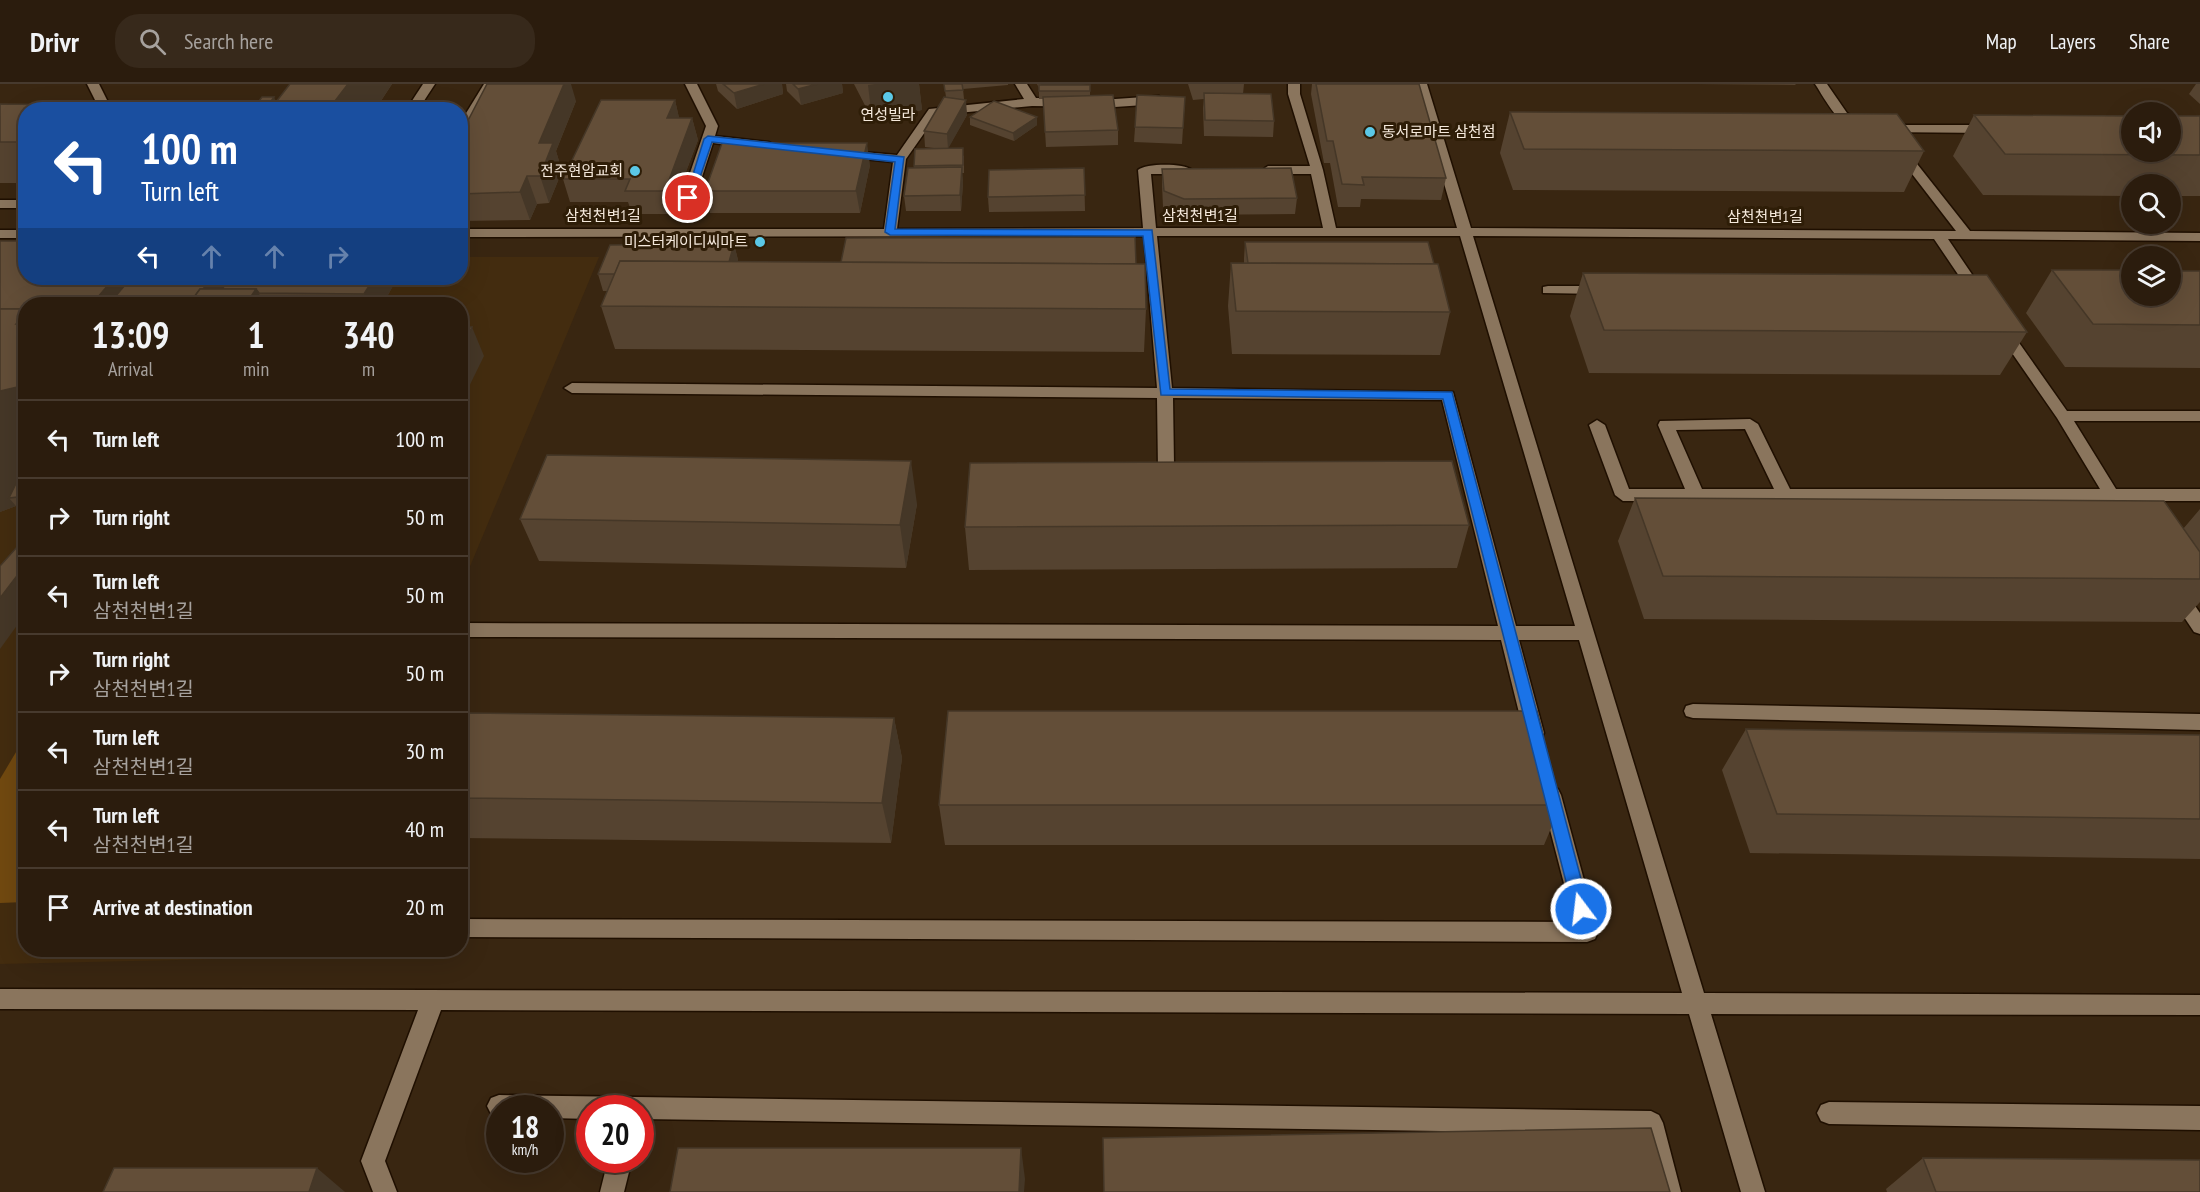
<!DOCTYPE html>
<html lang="en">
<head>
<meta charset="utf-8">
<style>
  :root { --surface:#2b1c0d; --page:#37291b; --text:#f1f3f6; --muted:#a6a19d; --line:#473a2e }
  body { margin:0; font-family:"PT Sans Narrow","Noto Sans KR",sans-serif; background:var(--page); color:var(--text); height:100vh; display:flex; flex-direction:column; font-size:22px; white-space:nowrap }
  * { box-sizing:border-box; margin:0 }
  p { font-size:20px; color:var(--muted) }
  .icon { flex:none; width:33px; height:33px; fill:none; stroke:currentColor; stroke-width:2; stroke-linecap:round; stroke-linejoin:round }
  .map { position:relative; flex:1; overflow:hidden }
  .panel { position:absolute; left:18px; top:213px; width:450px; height:660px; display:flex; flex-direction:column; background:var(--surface); border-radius:24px; box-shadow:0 6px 24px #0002,0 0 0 2px var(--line) }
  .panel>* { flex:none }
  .banner { position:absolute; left:18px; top:18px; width:450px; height:183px; border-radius:24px; box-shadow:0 6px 24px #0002,0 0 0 2px var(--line); background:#1a4fa0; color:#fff; overflow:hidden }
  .buttons { position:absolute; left:2121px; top:18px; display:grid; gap:12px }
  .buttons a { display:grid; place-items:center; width:60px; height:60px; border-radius:50%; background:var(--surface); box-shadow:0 6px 24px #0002,0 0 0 2px var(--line); font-size:30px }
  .speed { position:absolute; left:486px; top:1011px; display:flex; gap:12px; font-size:30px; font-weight:700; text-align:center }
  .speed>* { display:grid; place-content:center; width:78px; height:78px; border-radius:50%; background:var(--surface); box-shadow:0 6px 24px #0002,0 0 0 2px var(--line); line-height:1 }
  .speed small { font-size:15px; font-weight:400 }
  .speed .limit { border:9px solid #d22; background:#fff; color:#111 }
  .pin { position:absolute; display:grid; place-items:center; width:51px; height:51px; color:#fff; margin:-26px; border:3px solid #fff; border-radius:50%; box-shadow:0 2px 6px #0007 }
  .me { position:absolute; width:66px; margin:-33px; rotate:345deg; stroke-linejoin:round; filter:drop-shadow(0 0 4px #0008) }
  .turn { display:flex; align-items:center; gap:21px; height:126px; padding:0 24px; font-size:27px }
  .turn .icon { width:78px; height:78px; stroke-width:2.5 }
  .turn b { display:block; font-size:42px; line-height:51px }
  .lanes { display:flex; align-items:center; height:57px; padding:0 24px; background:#0003; justify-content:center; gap:30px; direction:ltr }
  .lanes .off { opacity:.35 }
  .eta { display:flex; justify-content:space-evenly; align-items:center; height:102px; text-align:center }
  .eta b { font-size:36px; font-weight:800; line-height:42px }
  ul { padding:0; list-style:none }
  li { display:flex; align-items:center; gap:18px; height:78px; padding:0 24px; border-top:2px solid var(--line) }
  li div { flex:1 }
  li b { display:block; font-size:22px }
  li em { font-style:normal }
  header { display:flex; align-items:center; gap:36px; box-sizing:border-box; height:84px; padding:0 30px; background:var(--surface); border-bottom:2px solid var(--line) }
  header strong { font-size:28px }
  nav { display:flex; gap:33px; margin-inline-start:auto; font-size:21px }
  .search { width:420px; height:54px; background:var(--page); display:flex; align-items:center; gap:15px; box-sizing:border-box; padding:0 21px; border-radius:24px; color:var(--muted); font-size:22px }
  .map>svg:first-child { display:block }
  .built { fill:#432c0f }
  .green { fill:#714910 }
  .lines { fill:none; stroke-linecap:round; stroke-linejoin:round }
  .minor-casing { stroke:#1f0f00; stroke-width:3 }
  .minor { fill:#8a755d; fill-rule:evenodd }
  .wall { fill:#554330 }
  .shaded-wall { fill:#453727 }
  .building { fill:#634e38; stroke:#453727; stroke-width:1.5 }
  .route { fill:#1a73e8; stroke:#114b97; stroke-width:1.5 }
  .poi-dot { fill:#5bc8e7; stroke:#2e1d07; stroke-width:2 }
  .labels { text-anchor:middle; stroke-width:6; stroke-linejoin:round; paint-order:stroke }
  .far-poi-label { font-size:15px; fill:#f5e9dc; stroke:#2e1d07; text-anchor:end }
  .far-street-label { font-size:15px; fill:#f5e9dc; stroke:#2e1d07 }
</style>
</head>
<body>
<header>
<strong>Drivr</strong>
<div class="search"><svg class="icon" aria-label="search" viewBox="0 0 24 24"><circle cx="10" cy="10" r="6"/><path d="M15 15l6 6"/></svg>Search here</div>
<nav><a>Map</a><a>Layers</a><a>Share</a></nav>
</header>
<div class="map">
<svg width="2200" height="1108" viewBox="0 0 2200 1108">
  <rect width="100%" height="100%" fill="#392611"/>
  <polygon class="built" points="461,173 599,173 461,504 460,220 26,220 26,866 310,866 307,873 0,880 0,176 26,194 460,194"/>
  <polygon class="green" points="25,653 25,818 0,819 0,695"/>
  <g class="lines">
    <g class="minor-casing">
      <g id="minor">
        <polygon points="87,0 99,0 112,26 100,26"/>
        <polygon points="423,0 435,0 418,26 406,26"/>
        <polygon points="484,0 496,0 466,50 460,54 460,39"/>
        <polygon points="685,0 697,0 718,42 715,52 769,58 775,62 769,66 713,59 689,133 682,137 675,133 706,42"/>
        <path d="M1015,0h12l9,14 79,1 44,-3 6,4 -6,4 -44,3 -83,-1 -95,9 -31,44 -9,70 246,-1 -5,-58c8,-7 46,-7 54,0l-6,4h-35l5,54h167l-12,-54h-43l-6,-4 6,-4h42l-22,-72v-10h12v10l23,76 13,58h121l-42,-144h12l44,144 485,3 -54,-70 -9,-7 6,-4 11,5 60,76 230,2v8l-252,-2 38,56 -7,4 -5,-1 -40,-59 -461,-3 231,757 496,2v20l-489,-1 54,178h-24l-52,-178 -1248,-4 -56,151 12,31h-24l-12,-31 57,-151 -418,-1v-20l1682,4 -103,-353h-60l25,93 -3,5 -7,3 -7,-3 -3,-5 -23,-93 -1032,-3 -3,5 -6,2v-20l3,-1 1035,3 -56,-226 -269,-2 1,67 16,1 2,4c-7,8 -27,8 -34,0l-1,-72 -585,-5 -8,-5 8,-5 585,5 -13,-152 -684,1v-8h424l9,-67 -49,-5 -4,-1v-6l57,5 32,-46 95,-10zM1157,152h303l115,390h-59l-63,-234 -281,-4z"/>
        <path d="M1815,0h12l20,29 18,12v6c-22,4 -40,-32 -50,-47z"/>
        <polygon points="1883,41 1990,41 1996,45 1990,49 1879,48 1877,45"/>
        <rect x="0" y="116" width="26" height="8"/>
        <rect x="0" y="146" width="26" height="8"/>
        <polygon points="1548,202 1600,202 1607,206 1600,210 1543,209 1543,203"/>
        <path d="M2003,242l5,1 59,84h133v10h-126l42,68h84v12h-77l-1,5h-12l-3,-5h-484l-8,-6 -26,-70 8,-5 8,5 24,64h56l-27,-64 2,-4 90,-2 8,5 32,65h310l-43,-71 -61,-88zM1745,345l29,60h-72l-26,-59z"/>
        <polygon points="2177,503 2183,504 2200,529 2200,550 2194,548 2168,509 2171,504"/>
        <polygon points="1693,620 2200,630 2200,646 1693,634 1686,632 1684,627 1686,622"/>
        <polygon points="1551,703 1558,705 1561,711 1598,848 1595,855 1587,858 460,853 460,835 1574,838 1541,711 1544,705"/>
        <polygon points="499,1011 1651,1027 1659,1031 1663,1039 1681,1108 1657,1108 1642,1050 640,1035 640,1024 590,1024 590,1035 550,1034 550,1024 500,1024 499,1033 491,1030 487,1022 491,1014"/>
        <polygon points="1829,1018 2200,1022 2200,1046 1829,1040 1821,1037 1817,1029 1821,1021"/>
        <polygon points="608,1076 632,1076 624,1108 600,1108"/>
      </g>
    </g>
    <use href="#minor" class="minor"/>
  </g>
  <g class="wall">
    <polygon points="290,0 392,0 375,26 160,26 277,18"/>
    <polygon points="716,0 782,0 783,10 737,25 718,7"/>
    <polygon points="786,0 842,0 843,9 801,21 787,7"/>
    <polygon points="854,0 919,0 922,26 872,35"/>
    <polygon points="944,0 1008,0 1008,1 963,5 964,15 967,31 948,64 964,72 964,89 962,89 963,99 961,127 906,127 904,112 914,84 915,65 942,65 925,63 924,47 946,13"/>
    <polygon points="1037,0 1090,1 1090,11 1118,46 1118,61 1046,63 1043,15 1039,15 1039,4"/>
    <polygon points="1188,0 1244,0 1243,10 1274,37 1273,53 1204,52 1203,24 1204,15 1193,16"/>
    <polygon points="1312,0 1316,0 1446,94 1441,116 1361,115 1360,123 1338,123 1330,79 1324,79 1311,10"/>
    <polygon points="1695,0 1796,0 1795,1"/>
    <polygon points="2196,0 2200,0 2200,20 2189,10"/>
    <polygon points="1185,13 1182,60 1134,58 1135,43"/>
    <polygon points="675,16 679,34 692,34 698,56 670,130 632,130 628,118 570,118 563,95"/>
    <polygon points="576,17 556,67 562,87 549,119 537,120 530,136 460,137 460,52"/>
    <polygon points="0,20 26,26 26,99 0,99"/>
    <polygon points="1510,28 1924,67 1904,108 1513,106 1500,69"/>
    <polygon points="1974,31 2200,32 2200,112 2170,112 2170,100 2132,100 2132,112 1983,111 1953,72"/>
    <polygon points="970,33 1037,41 1014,57 970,41"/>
    <polygon points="870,81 860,129 710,129 705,107"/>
    <polygon points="1084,84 1085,127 989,128 988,113"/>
    <polygon points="1162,85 1297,114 1295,130 1183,131 1163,123 1162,101"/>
    <polygon points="0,157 239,196 394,200 383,220 26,220 26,335 16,337 17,398 26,412 26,434 16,422 0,428"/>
    <polygon points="1245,158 1434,180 1450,228 1440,271 1232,270 1228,222 1231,179 1244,179 1244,174"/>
    <polygon points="734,160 738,176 737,178 1136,180 1146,225 1144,268 615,265 601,222 608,207 603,207 598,190"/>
    <polygon points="2052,186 2200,187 2200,284 2065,283 2026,229"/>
    <polygon points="1583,189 2027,248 2000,291 1589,289 1570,232"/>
    <polygon points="1635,414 2183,445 2200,425 2200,518 2182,538 1644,535 1618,457"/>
    <polygon points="917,420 906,484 539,477 520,435"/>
    <polygon points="1469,441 1457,484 969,486 965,443"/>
    <polygon points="894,634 902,674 891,759 460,754 460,645"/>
    <polygon points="1746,645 2200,651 2200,775 1750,769 1722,686"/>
    <polygon points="939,721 1561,721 1544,761 945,761"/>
    <polygon points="1923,1074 2200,1108 1887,1108 1886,1105"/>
  </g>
  <g class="shaded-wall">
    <polygon points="348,0 392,0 375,26 339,26 335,17"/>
    <polygon points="564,0 571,0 576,17 556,67 562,87 549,119 540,92 539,59"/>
    <polygon points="764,0 782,0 783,10 737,25 734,9"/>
    <polygon points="817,0 842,0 843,9 801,21 798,5"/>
    <polygon points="875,0 919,0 922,26 872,35 868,1"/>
    <polygon points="1041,0 1087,0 1041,7"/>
    <polygon points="274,13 280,26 265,26"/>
    <polygon points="675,16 680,38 667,34"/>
    <polygon points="966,16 967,31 948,65 947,50"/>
    <polygon points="82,21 85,26 78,26"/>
    <polygon points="1037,33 1037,41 1014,57 1013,49"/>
    <polygon points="692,34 698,56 670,130 665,107"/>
    <polygon points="867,59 870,81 860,129 856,107"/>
    <polygon points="962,83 963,99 961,127 960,111"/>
    <polygon points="527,92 537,120 530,136 520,108"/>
    <polygon points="734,160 738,176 729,206 725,190"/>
    <polygon points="114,194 147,194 125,220 92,220"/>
    <polygon points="212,194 241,194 230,209 192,220"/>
    <polygon points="374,194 391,194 394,200 383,220 370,220 364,210"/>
    <polygon points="256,205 265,220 246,220"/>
    <polygon points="26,228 26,254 16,240"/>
    <polygon points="472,243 484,272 460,321 460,267"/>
    <polygon points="26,301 26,335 16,337 17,413 9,414 16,422 0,428 0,307"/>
    <polygon points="911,377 917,420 906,484 900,441"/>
    <polygon points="26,480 26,529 0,565 0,514"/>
    <polygon points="894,634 902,674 891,759 882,719"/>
    <polygon points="1021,1064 1025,1095 1024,1108 1019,1108"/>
    <polygon points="317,1084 345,1108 309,1108"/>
  </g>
  <g class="building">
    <polygon points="290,0 348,0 335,17 276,18"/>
    <polygon points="487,0 564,0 539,59 553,59 540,92 527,92 520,108 460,110 460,52"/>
    <polygon points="723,0 764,0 734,9"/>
    <polygon points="793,0 817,0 798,5"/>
    <polygon points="944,0 962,0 963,6 945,7"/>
    <polygon points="1316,0 1419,0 1446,94 1362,93 1364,101 1342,100 1333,57 1327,57"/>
    <rect x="1039" y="1" width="51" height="6"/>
    <polygon points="1204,9 1271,10 1274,37 1205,36"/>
    <polygon points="1113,11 1118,46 1045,48 1043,13"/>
    <polygon points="1137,11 1185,13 1183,44 1135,43"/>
    <polygon points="262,13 274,13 265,26 160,26 166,19 259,17"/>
    <polygon points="944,13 966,16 947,50 924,47"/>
    <polygon points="601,16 675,16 667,34 692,34 665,107 625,107 630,95 563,95"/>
    <polygon points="994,17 1037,33 1013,49 970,33"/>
    <polygon points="0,20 82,21 78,26 26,26 26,58 0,58"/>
    <polygon points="1510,28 1897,30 1924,67 1524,65"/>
    <polygon points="1974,31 2132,32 2132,68 2170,68 2170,32 2200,32 2200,71 2005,70"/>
    <polygon points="722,59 867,59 856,107 705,107"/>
    <polygon points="963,64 963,81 914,82 915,65"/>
    <polygon points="962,83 960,111 904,112 908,84"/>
    <polygon points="1084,84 1085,111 988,113 989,86"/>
    <polygon points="1291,84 1297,114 1184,115 1164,107 1162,85"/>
    <polygon points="1135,153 1136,180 841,178 846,154"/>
    <polygon points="0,157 26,157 26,194 114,194 92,220 26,220 26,225 0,225"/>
    <polygon points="1245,158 1428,158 1434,180 1248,179"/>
    <polygon points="734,160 729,178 620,177 615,190 598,190 610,161"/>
    <polygon points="620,177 1145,180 1146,225 601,222"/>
    <polygon points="1231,179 1438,180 1450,228 1236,227"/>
    <polygon points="2052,186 2132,186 2132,212 2170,212 2170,187 2200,187 2200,241 2093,240"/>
    <polygon points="1583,189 1987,191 2027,248 1604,246"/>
    <polygon points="131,194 212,194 203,205 200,205 189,220 109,220"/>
    <polygon points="257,194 374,194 364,210 259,209 256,205 222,205 229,196 255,196"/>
    <polygon points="200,205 256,205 246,220 189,220"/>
    <polygon points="0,225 26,225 26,228 16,240 26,240 26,301 0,307"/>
    <polygon points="460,243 472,243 460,267"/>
    <polygon points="547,371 911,377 900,441 520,435"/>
    <polygon points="1452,377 1469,441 965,443 970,379"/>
    <polygon points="26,379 26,412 9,414"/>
    <polygon points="1635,414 2164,417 2200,468 2200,495 1663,492"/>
    <polygon points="17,463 26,464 26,480 0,514 0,482"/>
    <polygon points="948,627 1537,627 1561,721 939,721"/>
    <polygon points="467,629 894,634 882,719 460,714 460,645"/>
    <polygon points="1746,645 2200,651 2200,735 1777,730"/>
    <polygon points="1651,1044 1670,1108 1104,1108 1103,1054"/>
    <polygon points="678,1064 1021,1064 1019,1108 670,1108"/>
    <polygon points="1923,1074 2200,1076 2200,1108 1936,1108"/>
    <polygon points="114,1084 317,1084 309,1108 103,1108"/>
  </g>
  <polygon class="route" points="708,52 904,73 895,145 1152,146 1170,305 1452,308 1589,825 1586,830 1581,832 1575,830 1573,825 1443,315 1161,311 1143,152 890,151 885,148 895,78 712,58 693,114 685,116 704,55"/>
  <g class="poi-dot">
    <circle cx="888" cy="13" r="6"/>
    <circle cx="1370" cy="48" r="6"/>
    <circle cx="635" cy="87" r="6"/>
    <circle cx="760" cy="158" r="6"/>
  </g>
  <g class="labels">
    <g class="far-poi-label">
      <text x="888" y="36" text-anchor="middle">연성빌라</text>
      <text x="1382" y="53" text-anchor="start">동서로마트 삼천점</text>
      <text x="623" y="92">전주현암교회</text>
      <text x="748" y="163">미스터케이디씨마트</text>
    </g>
    <g class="far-street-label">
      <text x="603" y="137">삼천천변1길</text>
      <text x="1200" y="137">삼천천변1길</text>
      <text x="1765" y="138">삼천천변1길</text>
    </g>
  </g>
</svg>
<div class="buttons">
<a><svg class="icon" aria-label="sound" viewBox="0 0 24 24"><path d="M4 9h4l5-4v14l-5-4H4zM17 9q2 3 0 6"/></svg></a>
<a><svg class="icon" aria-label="search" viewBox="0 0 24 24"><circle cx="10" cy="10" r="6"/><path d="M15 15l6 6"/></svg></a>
<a><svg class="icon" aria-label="layers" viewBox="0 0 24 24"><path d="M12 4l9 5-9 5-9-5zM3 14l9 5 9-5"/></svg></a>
</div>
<div class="speed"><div>18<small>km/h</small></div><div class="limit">20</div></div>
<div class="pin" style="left:688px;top:114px;background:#d93025"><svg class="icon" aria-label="arrive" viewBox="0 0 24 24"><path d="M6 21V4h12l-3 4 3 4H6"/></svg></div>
<svg class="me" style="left:1581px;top:825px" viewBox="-20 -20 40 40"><circle r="17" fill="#1a73e8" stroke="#fff" stroke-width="3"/><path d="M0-11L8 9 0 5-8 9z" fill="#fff"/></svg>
<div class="banner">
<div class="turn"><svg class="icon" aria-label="left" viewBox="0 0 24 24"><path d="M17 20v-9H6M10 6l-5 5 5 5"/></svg><div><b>100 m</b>Turn left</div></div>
<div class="lanes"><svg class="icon" aria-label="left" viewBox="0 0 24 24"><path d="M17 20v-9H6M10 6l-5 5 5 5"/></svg><svg class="icon off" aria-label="ahead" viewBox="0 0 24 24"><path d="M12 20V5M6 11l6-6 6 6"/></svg><svg class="icon off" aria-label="ahead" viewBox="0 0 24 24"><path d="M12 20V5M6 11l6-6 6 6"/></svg><svg class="icon off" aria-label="right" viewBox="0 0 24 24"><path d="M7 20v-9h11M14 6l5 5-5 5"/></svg></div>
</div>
<section class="panel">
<div class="eta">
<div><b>13:09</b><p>Arrival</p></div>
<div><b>1</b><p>min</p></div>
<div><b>340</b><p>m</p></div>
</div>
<ul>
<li><svg class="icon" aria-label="left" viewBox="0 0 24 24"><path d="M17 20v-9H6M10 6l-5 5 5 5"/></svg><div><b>Turn left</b></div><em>100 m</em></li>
<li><svg class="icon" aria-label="right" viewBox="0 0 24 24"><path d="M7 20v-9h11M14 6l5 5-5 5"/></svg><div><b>Turn right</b></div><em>50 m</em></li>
<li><svg class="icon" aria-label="left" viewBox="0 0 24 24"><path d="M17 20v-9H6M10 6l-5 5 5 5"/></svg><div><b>Turn left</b><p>삼천천변1길</p></div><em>50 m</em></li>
<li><svg class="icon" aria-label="right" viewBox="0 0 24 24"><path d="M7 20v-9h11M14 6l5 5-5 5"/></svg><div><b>Turn right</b><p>삼천천변1길</p></div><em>50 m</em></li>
<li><svg class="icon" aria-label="left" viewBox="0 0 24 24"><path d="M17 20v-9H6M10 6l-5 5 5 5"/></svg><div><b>Turn left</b><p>삼천천변1길</p></div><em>30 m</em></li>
<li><svg class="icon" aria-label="left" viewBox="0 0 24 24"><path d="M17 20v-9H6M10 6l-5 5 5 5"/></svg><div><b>Turn left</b><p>삼천천변1길</p></div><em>40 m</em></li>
<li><svg class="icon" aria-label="arrive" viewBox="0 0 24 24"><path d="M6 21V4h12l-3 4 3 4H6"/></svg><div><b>Arrive at destination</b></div><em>20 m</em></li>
</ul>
</section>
</div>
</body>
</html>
